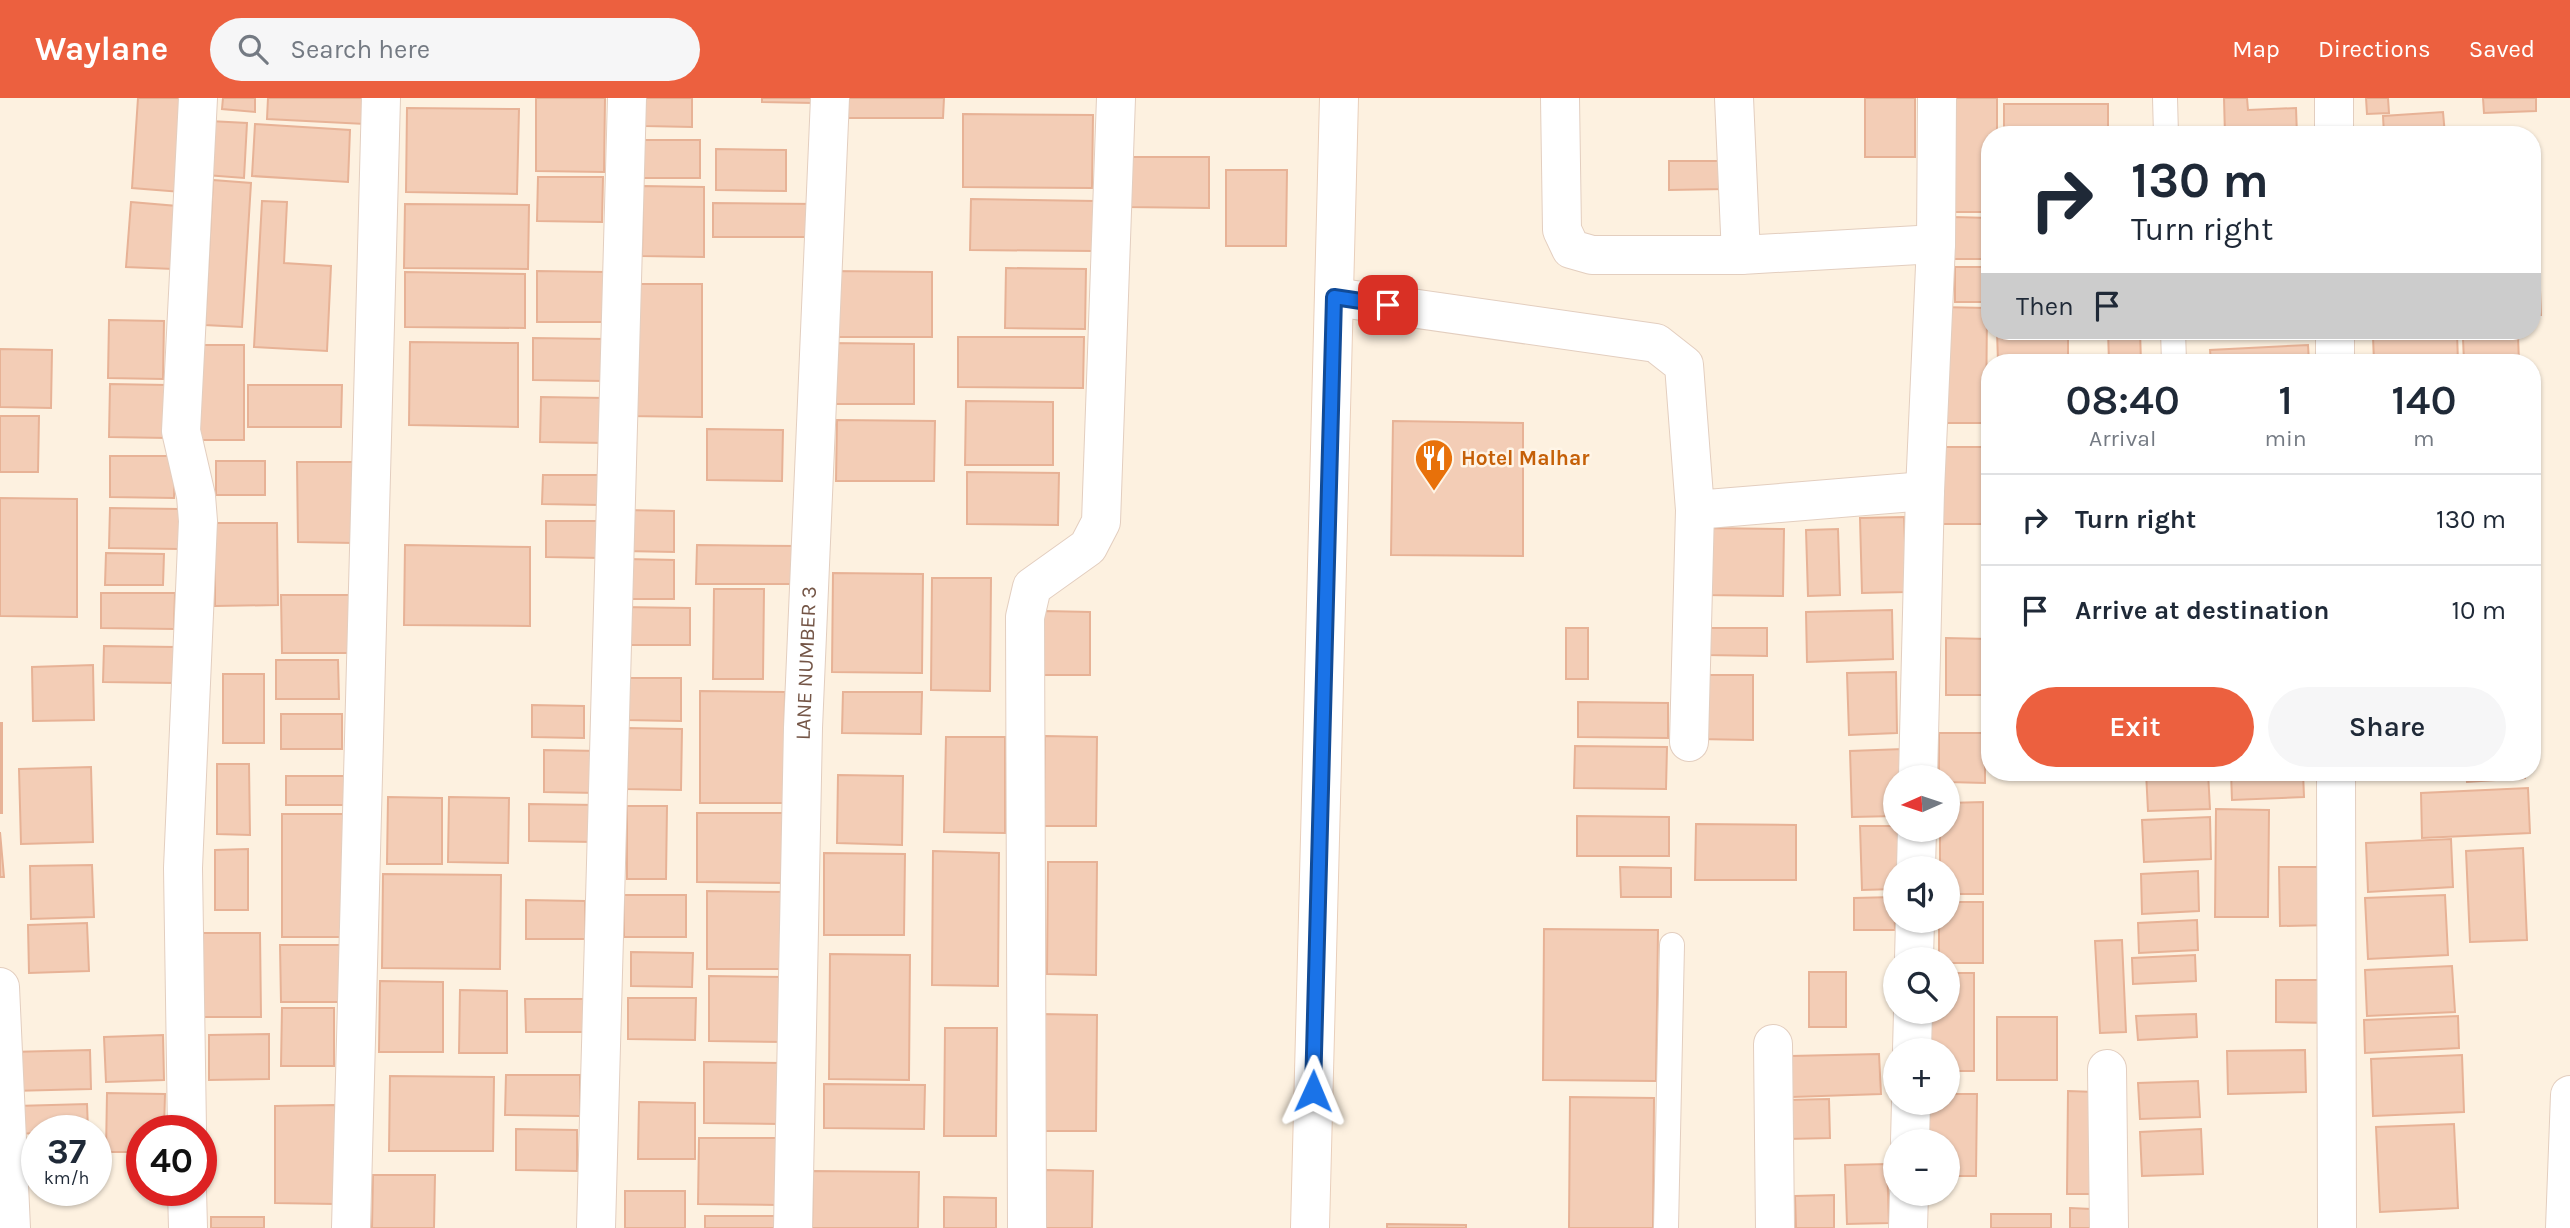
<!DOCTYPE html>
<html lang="en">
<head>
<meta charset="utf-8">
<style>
  :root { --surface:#fff; --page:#f6f6f7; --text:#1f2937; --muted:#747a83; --line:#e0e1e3; --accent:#ec603f }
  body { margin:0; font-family:Karla,sans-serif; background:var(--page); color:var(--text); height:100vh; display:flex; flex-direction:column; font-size:26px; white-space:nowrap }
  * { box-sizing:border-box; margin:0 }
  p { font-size:23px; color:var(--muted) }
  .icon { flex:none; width:38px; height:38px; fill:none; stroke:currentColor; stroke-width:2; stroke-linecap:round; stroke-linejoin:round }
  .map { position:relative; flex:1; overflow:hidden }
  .details { position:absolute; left:1981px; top:256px; width:560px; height:427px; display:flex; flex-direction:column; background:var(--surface); border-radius:28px; box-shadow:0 2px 5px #0004 }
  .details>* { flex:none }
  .hud { position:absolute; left:1981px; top:28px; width:560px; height:214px; border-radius:28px; box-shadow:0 2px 5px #0004; background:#fff; color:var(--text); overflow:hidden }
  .needle { width:46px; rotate:267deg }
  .fabs { position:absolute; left:1883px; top:667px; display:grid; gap:14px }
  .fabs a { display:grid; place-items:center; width:77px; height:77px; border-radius:50%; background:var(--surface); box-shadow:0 2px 5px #0004; font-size:35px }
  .speed { position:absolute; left:21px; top:1017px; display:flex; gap:14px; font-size:35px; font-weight:700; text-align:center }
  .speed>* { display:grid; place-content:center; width:91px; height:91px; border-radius:50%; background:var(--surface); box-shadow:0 2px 5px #0004; line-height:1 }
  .speed small { font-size:18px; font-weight:400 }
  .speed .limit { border:10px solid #d22; background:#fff; color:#111 }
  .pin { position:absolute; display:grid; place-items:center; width:60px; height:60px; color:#fff; margin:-30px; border-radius:14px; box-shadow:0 4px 10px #0006 }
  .me { position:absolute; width:77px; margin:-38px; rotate:1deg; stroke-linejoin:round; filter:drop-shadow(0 0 5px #0008) }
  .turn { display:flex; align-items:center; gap:24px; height:147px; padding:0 35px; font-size:32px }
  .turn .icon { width:91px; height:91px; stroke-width:2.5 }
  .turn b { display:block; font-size:49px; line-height:60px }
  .then { display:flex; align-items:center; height:66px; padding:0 35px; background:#0003; gap:14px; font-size:26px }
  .eta { display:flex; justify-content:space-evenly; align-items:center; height:119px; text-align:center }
  .eta b { font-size:42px; font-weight:600; line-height:49px }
  .action { display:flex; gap:14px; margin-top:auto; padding:14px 35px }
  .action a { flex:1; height:80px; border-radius:42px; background:var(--accent); color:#fff; font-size:28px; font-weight:600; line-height:80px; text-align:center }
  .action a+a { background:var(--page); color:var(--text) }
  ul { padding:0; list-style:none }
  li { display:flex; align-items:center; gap:21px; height:91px; padding:0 35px; border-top:2px solid var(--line) }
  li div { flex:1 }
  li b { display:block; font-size:26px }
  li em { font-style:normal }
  header { display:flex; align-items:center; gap:42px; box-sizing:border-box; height:98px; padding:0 35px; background:var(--accent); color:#fff }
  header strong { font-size:33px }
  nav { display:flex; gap:38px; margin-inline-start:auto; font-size:24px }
  .search { width:490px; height:63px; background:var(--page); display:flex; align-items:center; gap:18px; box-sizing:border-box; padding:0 24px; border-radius:38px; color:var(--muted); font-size:26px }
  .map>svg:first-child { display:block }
  .building { fill:#f3cdb6; stroke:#e7b296; stroke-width:2 }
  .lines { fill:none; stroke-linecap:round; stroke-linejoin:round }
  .lane-casing { stroke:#e3cebf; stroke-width:26 }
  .street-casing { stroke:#e3cebf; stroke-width:40 }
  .secondary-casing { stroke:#e9cfbb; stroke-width:40 }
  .lane { stroke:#fff; stroke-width:24 }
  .street { stroke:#fff; stroke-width:38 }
  .secondary { stroke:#fff; stroke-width:38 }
  .route-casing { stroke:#114b97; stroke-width:18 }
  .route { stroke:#1a73e8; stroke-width:12 }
  .labels { text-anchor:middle; stroke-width:5; stroke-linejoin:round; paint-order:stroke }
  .food-label { font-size:21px; font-weight:bold; fill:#c56008; stroke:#fff5e7; text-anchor:start }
  .street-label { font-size:21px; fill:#745546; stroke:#fff5e7 }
</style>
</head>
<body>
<header>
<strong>Waylane</strong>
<div class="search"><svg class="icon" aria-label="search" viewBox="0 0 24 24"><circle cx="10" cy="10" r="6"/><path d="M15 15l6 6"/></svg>Search here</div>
<nav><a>Map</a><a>Directions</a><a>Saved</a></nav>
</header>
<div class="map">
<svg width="2570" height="1130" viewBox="0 0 2570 1130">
  <rect width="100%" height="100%" fill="#fdf1e0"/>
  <g class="building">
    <polygon points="138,0 188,0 181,94 132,90"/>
    <polygon points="223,0 255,0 255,14 222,11"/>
    <polygon points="268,0 366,0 365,26 267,21"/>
    <polygon points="536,0 605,0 604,74 536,73"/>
    <polygon points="645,0 692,0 692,29 645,28"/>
    <polygon points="762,0 812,0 812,5 762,4"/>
    <polygon points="841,0 944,0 943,20 841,20"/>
    <rect x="1865" y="0" width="50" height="59"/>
    <polygon points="1950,0 1997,0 1997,37 1990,37 1990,114 1949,114"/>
    <polygon points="2224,0 2247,0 2248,12 2296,10 2297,37 2225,37"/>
    <polygon points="2366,0 2388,0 2389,15 2367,16"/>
    <polygon points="2483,0 2536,0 2536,13 2484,15"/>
    <rect x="2004" y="6" width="104" height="31"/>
    <polygon points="407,10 519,11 517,96 406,94"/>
    <polygon points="2443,14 2445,37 2384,37 2383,18"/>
    <polygon points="963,16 1093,17 1092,90 963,89"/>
    <polygon points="209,23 247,25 244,80 206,77"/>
    <polygon points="255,26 350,32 348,84 252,78"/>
    <rect x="636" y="42" width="64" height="38"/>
    <polygon points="716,51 786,52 786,93 716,92"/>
    <polygon points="2532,53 2536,53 2538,80 2532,81"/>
    <polygon points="1126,59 1209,59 1209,110 1125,109"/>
    <polygon points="1669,63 1726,63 1726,91 1669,92"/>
    <polygon points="1226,72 1287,72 1286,148 1226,148"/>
    <polygon points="538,79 603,79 602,124 537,123"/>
    <polygon points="213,82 251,85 242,229 205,227"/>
    <polygon points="643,88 704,89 704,159 642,158"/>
    <polygon points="2532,94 2536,94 2541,217 2532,217"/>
    <polygon points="971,101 1094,103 1093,153 970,152"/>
    <polygon points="262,103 287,104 284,165 331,168 327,253 254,249"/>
    <polygon points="131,104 177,108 173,171 126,169"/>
    <polygon points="713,105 817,106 817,139 713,139"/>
    <polygon points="405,106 529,107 528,171 404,170"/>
    <polygon points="1953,119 1990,120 1990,161 1953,161"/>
    <rect x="1955" y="169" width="35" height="35"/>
    <polygon points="1006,170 1086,171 1085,231 1005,230"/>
    <polygon points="537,173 606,174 605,224 537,224"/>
    <polygon points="829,173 932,174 932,239 828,239"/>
    <polygon points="405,174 525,176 525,230 405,229"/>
    <polygon points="629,186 702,186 702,319 627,318"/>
    <polygon points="1938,209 1987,210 1986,325 1938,325"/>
    <polygon points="109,222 164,223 163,281 108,280"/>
    <polygon points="1997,233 2068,234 2068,264 1998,264"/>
    <polygon points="2108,233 2140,233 2141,264 2109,264"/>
    <polygon points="2457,235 2458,264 2374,264 2373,239"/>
    <polygon points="2518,238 2519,264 2464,264 2463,240"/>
    <polygon points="958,239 1084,239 1083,290 958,289"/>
    <polygon points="533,240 605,241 604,283 533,282"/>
    <polygon points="410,244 518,245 518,329 409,327"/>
    <polygon points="830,245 914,246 914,306 829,306"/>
    <rect x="197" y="247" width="47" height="95"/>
    <polygon points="2308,247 2309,264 2211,264 2210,252"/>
    <polygon points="0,251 52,252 51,310 0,309"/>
    <polygon points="110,286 167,287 167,340 109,339"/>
    <polygon points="248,287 342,287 341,329 248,329"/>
    <polygon points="541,299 606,300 606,345 540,344"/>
    <polygon points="966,303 1053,304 1053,367 965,367"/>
    <polygon points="0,318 39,318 38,374 0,374"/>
    <polygon points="837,322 935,323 934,383 836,383"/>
    <polygon points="1393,323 1523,325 1523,458 1391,457"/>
    <polygon points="707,331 783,332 782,383 707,382"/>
    <rect x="1942" y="349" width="48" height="77"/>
    <polygon points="110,358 175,358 174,400 110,399"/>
    <rect x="216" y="363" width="49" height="34"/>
    <polygon points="297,364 353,364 353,445 298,444"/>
    <polygon points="967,374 1059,375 1058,427 967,426"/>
    <polygon points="543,377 601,377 600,407 542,406"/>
    <polygon points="0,400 77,401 77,519 0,518"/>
    <polygon points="110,410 179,411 179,451 109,450"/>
    <polygon points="624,412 674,413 674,454 624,453"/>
    <polygon points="1904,419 1907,494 1862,495 1860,420"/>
    <polygon points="546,423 601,423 601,460 546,459"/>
    <polygon points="215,425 277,425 278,507 215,508"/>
    <polygon points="1704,430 1784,431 1783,498 1703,497"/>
    <polygon points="1838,431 1840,497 1808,498 1806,432"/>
    <polygon points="405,447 530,449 530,528 404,527"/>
    <polygon points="697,447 797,448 796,486 696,486"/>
    <polygon points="106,455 164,456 163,487 105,487"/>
    <polygon points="626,461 674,462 674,501 626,501"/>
    <polygon points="833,475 923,476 922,575 832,574"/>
    <polygon points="932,480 991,480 990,593 931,592"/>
    <polygon points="714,491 764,491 763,581 713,581"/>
    <polygon points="101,495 175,495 174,531 101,530"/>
    <polygon points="281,497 357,497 357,555 282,555"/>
    <polygon points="620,509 690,510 690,547 620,547"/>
    <polygon points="1892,512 1893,561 1807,564 1806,514"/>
    <polygon points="1044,513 1090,514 1090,577 1044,577"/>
    <rect x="1566" y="530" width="22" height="51"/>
    <polygon points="1707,530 1767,530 1767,558 1706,557"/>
    <polygon points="1946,540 1988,541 1988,597 1946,597"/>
    <polygon points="104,548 175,549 175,585 103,584"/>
    <polygon points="276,562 338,562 339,601 276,601"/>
    <polygon points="93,567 94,622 33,623 32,569"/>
    <polygon points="1896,574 1897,635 1849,637 1847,575"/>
    <rect x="223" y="576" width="41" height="69"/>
    <polygon points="1698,577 1753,577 1753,642 1698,641"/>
    <polygon points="625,580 681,580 681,623 625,622"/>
    <polygon points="700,593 785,594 784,705 700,705"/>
    <polygon points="843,594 922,594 921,636 842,635"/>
    <polygon points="1578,604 1668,605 1668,640 1578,639"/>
    <polygon points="532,607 584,608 584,640 532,639"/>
    <rect x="281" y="616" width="61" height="35"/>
    <rect x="0" y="625" width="2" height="90"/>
    <polygon points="626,630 682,631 681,692 626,691"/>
    <polygon points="1939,635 1985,635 1985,685 1948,684 1948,679 1939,679"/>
    <polygon points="1045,638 1097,639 1096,728 1044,728"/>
    <polygon points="946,639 1005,639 1005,735 944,734"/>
    <polygon points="1575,648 1667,649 1666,691 1574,690"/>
    <polygon points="1903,651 1904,679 1895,679 1895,718 1852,719 1850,653"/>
    <polygon points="544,652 598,653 597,695 544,694"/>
    <polygon points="217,666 249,666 250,737 217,736"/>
    <polygon points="91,669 93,744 21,746 19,671"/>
    <polygon points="2146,674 2208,674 2210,711 2148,713"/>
    <polygon points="2231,674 2303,674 2304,699 2232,702"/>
    <polygon points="2466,674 2525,674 2525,680 2467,684"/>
    <polygon points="838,677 903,678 902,747 837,745"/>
    <rect x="286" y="678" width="65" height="29"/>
    <polygon points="2528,690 2530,735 2422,740 2421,695"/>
    <polygon points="388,699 442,700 442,766 387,766"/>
    <polygon points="449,699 509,700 508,765 448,764"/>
    <polygon points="1983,704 1983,796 1948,796 1948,770 1940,770 1940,732 1948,732 1948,705"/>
    <polygon points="529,706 596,707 595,744 529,743"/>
    <polygon points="627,708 667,708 666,781 627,781"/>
    <polygon points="2216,711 2269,712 2268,819 2215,819"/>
    <polygon points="697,715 786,715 785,785 697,784"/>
    <polygon points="282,716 346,716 347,839 282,839"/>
    <polygon points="1577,718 1669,719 1669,758 1577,758"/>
    <polygon points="2210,719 2211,761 2144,764 2142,722"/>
    <polygon points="1696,726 1796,727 1796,782 1695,782"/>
    <polygon points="1860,728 1895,728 1895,732 1907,732 1908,770 1895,770 1895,791 1862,792"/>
    <polygon points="0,734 4,779 0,779"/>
    <polygon points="2451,741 2453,789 2368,794 2366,745"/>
    <polygon points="2523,750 2527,842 2470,844 2466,753"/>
    <polygon points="248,751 248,812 215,812 215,752"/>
    <polygon points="933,753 999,755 998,888 932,887"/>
    <polygon points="824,755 905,756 904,837 824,837"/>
    <polygon points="1048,764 1097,764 1096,877 1047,876"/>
    <polygon points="92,767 94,819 31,821 30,768"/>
    <polygon points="1620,769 1671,770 1671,799 1621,799"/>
    <polygon points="2279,769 2330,769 2331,827 2280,828"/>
    <polygon points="2198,773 2199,813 2142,816 2141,776"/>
    <polygon points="383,776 501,777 500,871 382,870"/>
    <polygon points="707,793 789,794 788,871 707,871"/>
    <rect x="624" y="797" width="62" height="42"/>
    <polygon points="2445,797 2448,857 2368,861 2365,800"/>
    <polygon points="1894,799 1895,832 1854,832 1854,800"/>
    <polygon points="526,802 585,803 585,841 526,841"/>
    <polygon points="1948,804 1983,804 1983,865 1948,865 1948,861 1939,861 1939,822 1948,822"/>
    <polygon points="2197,822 2198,852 2139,855 2138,825"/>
    <polygon points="87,825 89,873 29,875 28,827"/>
    <polygon points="1544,831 1658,832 1656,983 1543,982"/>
    <polygon points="196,835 260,835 261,919 195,919"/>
    <polygon points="2122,842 2126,934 2100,935 2095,843"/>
    <polygon points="280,847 344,847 344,904 281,904"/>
    <polygon points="631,854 693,855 692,889 631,888"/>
    <polygon points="830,856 910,857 909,982 829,981"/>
    <polygon points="2195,857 2196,883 2133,886 2132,860"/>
    <polygon points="2452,868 2455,914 2367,918 2365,872"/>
    <rect x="1809" y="874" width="37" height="55"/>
    <polygon points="1948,875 1974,875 1974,973 1948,973 1948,952 1928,952 1928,914 1948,914"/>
    <polygon points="709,878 785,879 785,944 709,943"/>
    <polygon points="2276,882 2332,882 2332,925 2276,924"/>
    <polygon points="380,883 443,884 443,954 379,954"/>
    <polygon points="460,892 507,893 507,955 459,955"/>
    <polygon points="628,900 696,900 695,942 628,941"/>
    <polygon points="525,901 589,901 588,934 526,934"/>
    <polygon points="282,910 334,910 334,968 281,968"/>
    <polygon points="1041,916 1097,917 1096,1033 1040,1033"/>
    <polygon points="2196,916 2197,939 2138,942 2136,918"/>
    <polygon points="2458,918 2459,950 2365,955 2364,922"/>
    <rect x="1997" y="919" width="60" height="63"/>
    <polygon points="945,930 997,930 996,1038 944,1038"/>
    <polygon points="269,936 269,981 209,982 209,937"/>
    <polygon points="163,937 164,982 106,984 104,939"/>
    <polygon points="90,952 91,991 11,993 10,954"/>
    <polygon points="2305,952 2306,994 2228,996 2227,953"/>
    <polygon points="1879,956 1881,996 1792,999 1791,958"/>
    <polygon points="2462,957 2464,1014 2373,1018 2371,961"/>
    <polygon points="704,964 781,965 781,1026 704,1025"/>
    <polygon points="506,977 580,977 580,1018 505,1017"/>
    <polygon points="390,978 494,979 493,1053 389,1053"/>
    <polygon points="2198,983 2200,1019 2140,1021 2138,985"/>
    <polygon points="824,986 925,987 924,1031 824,1030"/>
    <polygon points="2068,993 2095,994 2095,1096 2067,1096"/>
    <polygon points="107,995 165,996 164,1032 142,1032 142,1054 106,1054"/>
    <polygon points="1948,996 1977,996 1976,1078 1948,1078 1948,1043 1926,1043 1926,1004 1948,1004"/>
    <polygon points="1570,999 1654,1000 1653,1130 1569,1130"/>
    <polygon points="1829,1001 1830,1040 1787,1041 1786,1002"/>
    <polygon points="639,1004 695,1005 695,1061 638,1061"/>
    <polygon points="87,1006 88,1032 37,1032 37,1035 16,1036 16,1008"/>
    <polygon points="335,1007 335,1106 275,1105 275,1008"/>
    <polygon points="2454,1026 2458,1110 2380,1114 2376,1029"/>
    <polygon points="516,1031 577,1032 577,1073 516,1072"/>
    <polygon points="2201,1031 2203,1076 2142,1078 2140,1034"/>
    <polygon points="699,1040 780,1040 779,1107 698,1106"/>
    <polygon points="1887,1066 1889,1125 1847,1126 1845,1067"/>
    <polygon points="1046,1072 1093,1073 1092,1130 1045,1130"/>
    <polygon points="813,1073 919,1074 918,1130 812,1130"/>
    <polygon points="373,1077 435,1077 434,1130 372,1130"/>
    <rect x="625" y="1093" width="60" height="37"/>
    <polygon points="1834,1097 1834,1130 1796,1130 1795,1098"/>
    <polygon points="944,1099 996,1100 996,1130 944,1130"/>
    <polygon points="2070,1110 2091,1111 2091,1130 2070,1130"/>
    <rect x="1991" y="1116" width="60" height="14"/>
    <rect x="705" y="1118" width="71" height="12"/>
    <rect x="211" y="1119" width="53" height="11"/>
    <polygon points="1387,1126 1466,1127 1466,1130 1387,1130"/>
  </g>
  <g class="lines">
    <g class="lane-casing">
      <g id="lane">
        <polyline points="2165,0 2166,37"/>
        <polyline points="2173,233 2174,264"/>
        <polyline points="1666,1130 1672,847"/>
      </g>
    </g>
    <g class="street-casing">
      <g id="street">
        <polyline points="1560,0 1562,132 1571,151 1592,157 1741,157 1936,146"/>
        <polyline points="1734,0 1741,157"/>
        <polyline points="2334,0 2334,37"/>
        <polyline points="1334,199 1656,245 1684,267 1695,412 1925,393"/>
        <polyline points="2335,233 2335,264"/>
        <polyline points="1689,644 1695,412"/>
        <polyline points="2336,674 2337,1130"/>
        <polyline points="1918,679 1925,393 1936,146 1937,0"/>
        <polyline points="1916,770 1917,732"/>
        <polyline points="1914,861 1915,822"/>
        <polyline points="0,889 11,1130"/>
        <polyline points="1773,946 1775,1130"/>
        <polyline points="1912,952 1913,914"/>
        <polyline points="2107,971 2109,1130"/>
        <polyline points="187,1032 183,770 198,423 196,398 181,333 198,0"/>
        <polyline points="1910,1043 1911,1004"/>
        <polyline points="187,1092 188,1130"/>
        <polyline points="351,1130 381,0"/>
        <polyline points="596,1130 627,0"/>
        <path id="s1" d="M793,1130l10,-500 27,-630"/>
        <polyline points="1027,1130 1025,519 1032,489 1088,449 1101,424 1116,0"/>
        <polyline points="1908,1130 1909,1096"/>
        <polyline points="2565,1130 2570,997"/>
      </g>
    </g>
    <g class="secondary-casing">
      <polyline id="secondary" points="1310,1130 1339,0"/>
    </g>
    <use href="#lane" class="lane"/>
    <use href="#street" class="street"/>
    <use href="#secondary" class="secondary"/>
  </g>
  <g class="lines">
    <g class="route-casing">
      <polyline id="route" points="1313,993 1334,199 1388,207"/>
    </g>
    <use href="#route" class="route"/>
  </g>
  <defs>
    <g id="restaurant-pin" transform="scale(2.0125)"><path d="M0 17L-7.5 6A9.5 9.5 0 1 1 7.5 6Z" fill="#e8710a" stroke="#fff5e7"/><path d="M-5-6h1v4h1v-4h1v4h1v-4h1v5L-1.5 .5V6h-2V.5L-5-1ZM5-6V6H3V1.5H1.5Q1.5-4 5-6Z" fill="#fff"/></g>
  </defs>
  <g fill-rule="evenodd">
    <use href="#restaurant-pin" x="1434" y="360"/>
  </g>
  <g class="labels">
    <g class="food-label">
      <text x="1461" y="367">Hotel Malhar</text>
    </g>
    <g class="street-label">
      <text dy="7" stroke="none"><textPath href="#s1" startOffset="565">LANE NUMBER 3</textPath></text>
    </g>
  </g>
</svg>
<div class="fabs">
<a><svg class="needle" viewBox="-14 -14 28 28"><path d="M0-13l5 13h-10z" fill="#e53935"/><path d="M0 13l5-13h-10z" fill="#747a83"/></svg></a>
<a><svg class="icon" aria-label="sound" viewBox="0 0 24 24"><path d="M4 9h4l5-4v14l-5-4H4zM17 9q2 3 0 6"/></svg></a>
<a><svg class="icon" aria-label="search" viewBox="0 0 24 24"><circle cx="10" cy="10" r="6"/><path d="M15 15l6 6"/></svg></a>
<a>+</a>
<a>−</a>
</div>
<div class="speed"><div>37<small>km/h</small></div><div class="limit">40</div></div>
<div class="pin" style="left:1388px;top:207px;background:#d93025"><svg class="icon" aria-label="arrive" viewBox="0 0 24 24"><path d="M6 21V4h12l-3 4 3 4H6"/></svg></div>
<svg class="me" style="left:1313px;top:993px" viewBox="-20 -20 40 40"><path d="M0-17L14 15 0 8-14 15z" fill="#1a73e8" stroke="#fff" stroke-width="4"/></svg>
<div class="hud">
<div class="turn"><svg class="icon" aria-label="right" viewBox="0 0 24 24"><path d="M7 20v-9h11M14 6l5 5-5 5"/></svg><div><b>130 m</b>Turn right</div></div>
<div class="then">Then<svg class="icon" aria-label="arrive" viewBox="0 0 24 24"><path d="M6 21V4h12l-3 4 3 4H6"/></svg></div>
</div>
<section class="details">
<div class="eta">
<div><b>08:40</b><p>Arrival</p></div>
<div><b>1</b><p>min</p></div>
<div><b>140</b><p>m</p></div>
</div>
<ul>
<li><svg class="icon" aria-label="right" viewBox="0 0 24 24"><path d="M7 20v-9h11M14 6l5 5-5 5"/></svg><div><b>Turn right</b></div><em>130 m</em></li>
<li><svg class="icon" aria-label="arrive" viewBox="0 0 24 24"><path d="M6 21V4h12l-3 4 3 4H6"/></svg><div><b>Arrive at destination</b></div><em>10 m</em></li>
</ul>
<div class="action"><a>Exit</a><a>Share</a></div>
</section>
</div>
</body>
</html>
